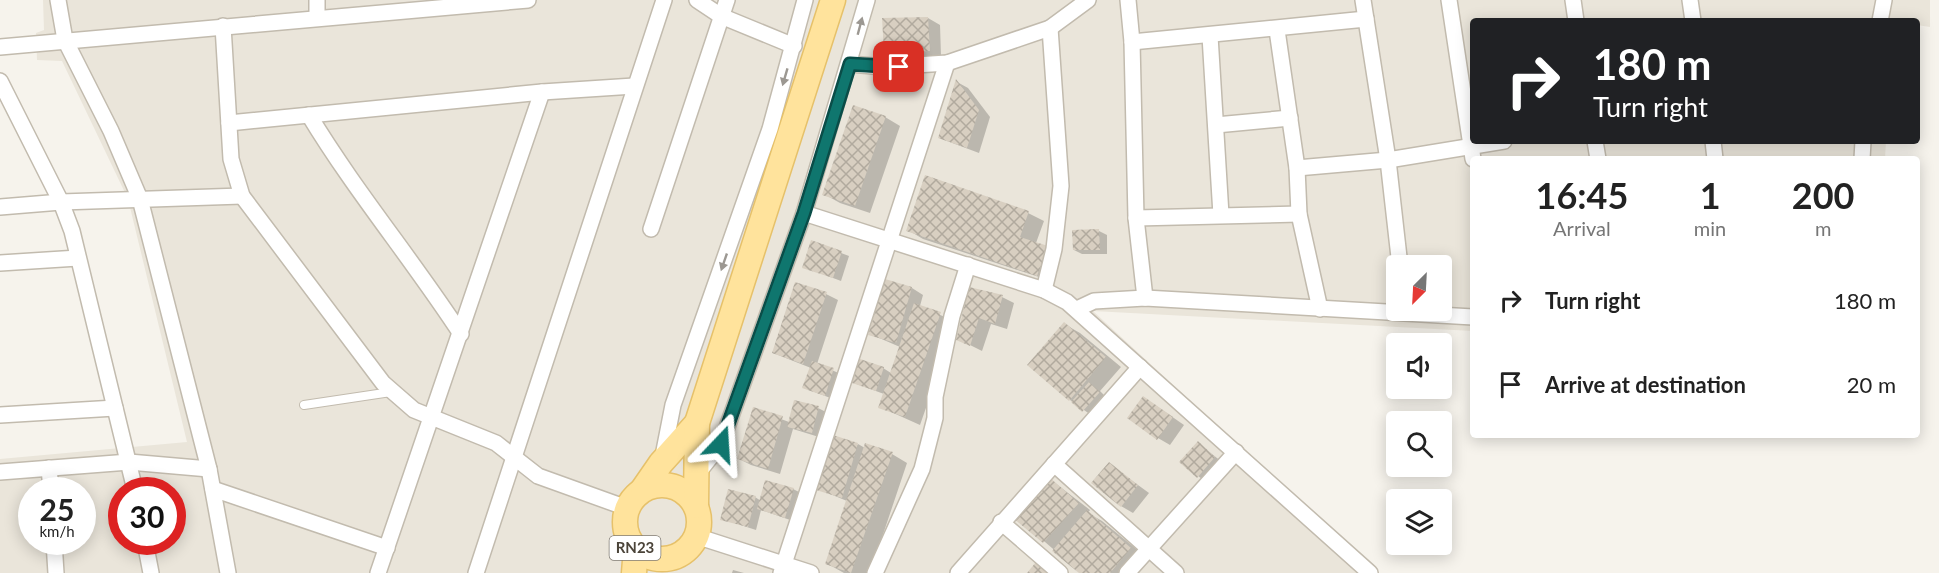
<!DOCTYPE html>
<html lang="en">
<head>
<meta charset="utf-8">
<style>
  :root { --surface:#fff; --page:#f6f6f6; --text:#222; --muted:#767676 }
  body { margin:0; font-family:Lato,sans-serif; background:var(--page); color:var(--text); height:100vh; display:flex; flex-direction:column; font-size:22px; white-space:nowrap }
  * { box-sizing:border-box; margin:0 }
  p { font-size:20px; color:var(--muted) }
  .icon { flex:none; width:33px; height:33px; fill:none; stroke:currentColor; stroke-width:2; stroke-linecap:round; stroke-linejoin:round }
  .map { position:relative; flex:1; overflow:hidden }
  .side { position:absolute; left:1470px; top:156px; width:450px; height:282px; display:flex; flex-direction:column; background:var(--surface); border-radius:6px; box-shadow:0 3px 15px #0003 }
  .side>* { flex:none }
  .hud { position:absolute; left:1470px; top:18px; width:450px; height:126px; border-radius:6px; box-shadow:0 3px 15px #0003; background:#202124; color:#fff; overflow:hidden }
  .needle { width:39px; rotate:204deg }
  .controls { position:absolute; left:1386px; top:255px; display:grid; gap:12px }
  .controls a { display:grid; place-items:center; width:66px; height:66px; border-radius:6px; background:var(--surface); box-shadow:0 3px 15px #0003; font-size:30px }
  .speed { position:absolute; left:18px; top:477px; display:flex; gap:12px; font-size:30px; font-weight:700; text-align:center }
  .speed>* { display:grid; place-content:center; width:78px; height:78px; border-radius:50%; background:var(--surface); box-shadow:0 3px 15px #0003; line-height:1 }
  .speed small { font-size:15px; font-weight:400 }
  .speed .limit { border:9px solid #d22; background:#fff; color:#111 }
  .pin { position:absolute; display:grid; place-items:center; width:51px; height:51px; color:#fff; margin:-26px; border-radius:12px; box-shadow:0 3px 9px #0006 }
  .me { position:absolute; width:66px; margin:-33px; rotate:20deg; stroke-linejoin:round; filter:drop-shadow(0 0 4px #0008) }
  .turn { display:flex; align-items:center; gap:21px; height:126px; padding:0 24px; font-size:27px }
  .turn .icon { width:78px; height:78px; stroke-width:2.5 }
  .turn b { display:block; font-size:42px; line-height:51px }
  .eta { display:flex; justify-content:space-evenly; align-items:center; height:102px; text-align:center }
  .eta b { font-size:36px; font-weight:700; line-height:42px }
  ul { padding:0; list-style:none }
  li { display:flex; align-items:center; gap:18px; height:84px; padding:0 24px }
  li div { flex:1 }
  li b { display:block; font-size:22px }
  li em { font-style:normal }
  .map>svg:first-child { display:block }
  .residential { fill:#eae5da; fill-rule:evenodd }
  .shadow { fill:#0003 }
  .building { fill:url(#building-cross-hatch) }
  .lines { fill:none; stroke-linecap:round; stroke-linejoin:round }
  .lane-casing { stroke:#c2bbae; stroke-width:10 }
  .street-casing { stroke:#c2bbae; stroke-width:18 }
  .primary-casing { stroke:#e6c16a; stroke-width:27 }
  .lane { stroke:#fff; stroke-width:8 }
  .street { stroke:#fff; stroke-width:15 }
  .primary { stroke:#ffe39c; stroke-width:24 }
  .oneway { fill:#9c9892 }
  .route-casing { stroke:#0a4d48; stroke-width:15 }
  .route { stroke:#0f766e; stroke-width:10 }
  .labels { text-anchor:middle; stroke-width:4.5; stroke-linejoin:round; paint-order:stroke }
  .shield { fill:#fff; stroke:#817c74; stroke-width:1.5 }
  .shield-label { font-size:15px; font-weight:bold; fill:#4b4439 }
</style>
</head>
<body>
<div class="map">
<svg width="1939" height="573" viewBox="0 0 1939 573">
  <defs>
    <pattern id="building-cross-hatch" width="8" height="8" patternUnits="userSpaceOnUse" patternTransform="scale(1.5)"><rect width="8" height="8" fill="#d8cfc1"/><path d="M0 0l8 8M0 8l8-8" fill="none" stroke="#b1aa9e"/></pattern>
  </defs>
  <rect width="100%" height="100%" fill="#f6f3ec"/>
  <path class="residential" d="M43,0h1887v27l-13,-2v-4h-444v120h413l-1,18h-412v172l-380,-20 284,262h-1377v-114l187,-17 -59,-243 -66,-138 -25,-1 -1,-27 8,-3zM1396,266h46v44h-46zM32,490h50v52h-50zM122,490h50v52h-50z"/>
  <g class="shadow">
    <polygon points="928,18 940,25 941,57 897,59 886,52"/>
    <polygon points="957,82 968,88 990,117 979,153 939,138"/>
    <polygon points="885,117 900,126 870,213 840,203 824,194"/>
    <polygon points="1028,213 1044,221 1036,243 1048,247 1045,279 923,239 908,230"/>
    <polygon points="1099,231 1107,235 1107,254 1082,254 1074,250"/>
    <polygon points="812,242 849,256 841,281 804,267"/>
    <polygon points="912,288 923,295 920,306 956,322 920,425 880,407 884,394 851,382 883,368 891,373 900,347 870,334"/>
    <polygon points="971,289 1002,297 1014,303 1007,329 991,324 982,351 958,339"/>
    <polygon points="826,294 838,300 817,364 841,374 833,399 804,388 811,368 773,353"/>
    <polygon points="1064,324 1080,333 1121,367 1100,391 1106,397 1091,415 1070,400"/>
    <polygon points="1155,405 1184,425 1170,445 1158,438"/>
    <polygon points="818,408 826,412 819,437 793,429 780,474 751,465 739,459 754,409 789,422"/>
    <polygon points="1198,443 1222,462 1205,481 1198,476"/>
    <polygon points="858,444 865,448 892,454 907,463 870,573 844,573 826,563 847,501 818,489"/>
    <polygon points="1109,464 1149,493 1133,513 1121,506"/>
    <polygon points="1050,479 1090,510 1088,513 1102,521 1146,557 1133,573 1081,573 1016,517"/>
    <polygon points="793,489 801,493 793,521 761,510 756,530 722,519 755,497 761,501"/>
    <polygon points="733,570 744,573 732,573"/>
  </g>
  <g class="building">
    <polygon points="928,17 930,51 884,53 882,18"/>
    <polygon points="956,79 979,110 967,148 938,138"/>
    <polygon points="853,105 886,116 855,206 822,195"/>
    <polygon points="925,175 1029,211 1020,237 1048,246 1037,276 906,231"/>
    <polygon points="1099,229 1100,250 1073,250 1072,230"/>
    <polygon points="811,240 842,251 833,278 802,268"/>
    <polygon points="885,279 912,287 896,343 868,335"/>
    <polygon points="795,282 827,292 803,364 772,353"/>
    <polygon points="969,287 1003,295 995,324 979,318 970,346 956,340"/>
    <polygon points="914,303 941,312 905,417 878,408"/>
    <polygon points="1064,322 1106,357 1069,401 1027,365"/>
    <polygon points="857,358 884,367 876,391 849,382"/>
    <polygon points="812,361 834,368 825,396 802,388"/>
    <polygon points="1089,382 1100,392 1082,412 1071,402"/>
    <polygon points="1143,396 1173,417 1157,440 1127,418"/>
    <polygon points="794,400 819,406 812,433 787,427"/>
    <polygon points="753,407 783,416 768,469 737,459"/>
    <polygon points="833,435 858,443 842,498 816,490"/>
    <polygon points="1198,441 1215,457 1197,478 1179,462"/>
    <polygon points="865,443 893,452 851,573 825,564"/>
    <polygon points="1109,462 1138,485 1121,507 1091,483"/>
    <polygon points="1049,477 1079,503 1043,543 1013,518"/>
    <polygon points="765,480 794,488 785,518 757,509"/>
    <polygon points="728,489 756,496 748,527 720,520"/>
    <polygon points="1087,510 1131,548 1110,573 1079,573 1052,551"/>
    <polygon points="1036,562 1048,573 1027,573"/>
  </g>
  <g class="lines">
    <g class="lane-casing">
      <polyline id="lane" points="304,405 391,392"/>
    </g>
    <g class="street-casing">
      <g id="street">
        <polyline points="58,0 65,40 111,131 140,199 209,469 228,573"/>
        <polyline points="317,0 317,18"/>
        <polyline points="697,0 721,16 794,46"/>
        <polyline points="1128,0 1132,42 1136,218 1145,298"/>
        <polyline points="1363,0 1388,160 1400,266"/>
        <polyline points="1449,0 1473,159"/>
        <polyline points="1573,0 1576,21"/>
        <polyline points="1690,0 1693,21"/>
        <polyline points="1880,21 1884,0"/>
        <polyline points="223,26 231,159 242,196 383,383 414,410 496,443 538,476 627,508"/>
        <polyline points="1277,30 1297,168 1299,214 1320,309"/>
        <polyline points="1210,36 1221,215"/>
        <polyline points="1132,42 1366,19"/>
        <polyline points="0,47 528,0"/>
        <polyline points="850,64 884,67 947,63 1050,28 1088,0"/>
        <polyline points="0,81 61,202 72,231 135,490"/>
        <path d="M309,115c46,76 103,144 152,219"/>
        <polyline points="229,123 542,92 634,86"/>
        <polyline points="1216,125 1290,118"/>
        <polyline points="1595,141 1598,159"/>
        <polyline points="1713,141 1715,159"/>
        <polyline points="1862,159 1863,141"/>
        <polyline points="1297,168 1388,160 1504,141"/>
        <polyline points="0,207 61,202 242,196"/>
        <polyline points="804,213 1044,290 1067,302 1370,573"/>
        <polyline points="1136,218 1299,214"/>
        <polyline points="651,229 727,0"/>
        <polyline points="0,263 78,258"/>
        <polyline points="1044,290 1054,249 1061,186 1050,28"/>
        <polyline points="1077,309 1094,301 1145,298 1473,317"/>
        <polyline points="0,415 115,408"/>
        <polyline points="662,461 673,405 770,129 805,0"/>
        <polyline points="1054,464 1176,573"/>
        <polyline points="49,468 51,490"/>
        <polyline points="0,472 129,462 209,469"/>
        <polyline points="698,473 721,444 804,213 867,0"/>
        <polyline points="213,489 387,548"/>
        <polyline points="1001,522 1060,573"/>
        <polyline points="696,536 811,573"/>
        <polyline points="54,542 56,573"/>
        <polyline points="145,542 151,573"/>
        <polyline points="378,573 542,92"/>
        <polyline points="476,573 664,0"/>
        <polyline points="781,573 947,63"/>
        <polyline points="875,573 922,469 935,418 935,397 952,316 968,265"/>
        <polyline points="958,573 1140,367"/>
        <polyline points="1127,573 1236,452"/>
      </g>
    </g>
    <g class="primary-casing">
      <g id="primary">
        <circle cx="662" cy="522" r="37"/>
        <polyline points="643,489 661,463 697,423"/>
        <polyline points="696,506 697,423 833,0"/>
        <polyline points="634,573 636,548"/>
      </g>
    </g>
    <use href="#lane" class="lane"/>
    <use href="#street" class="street"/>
    <use href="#primary" class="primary"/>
  </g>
  <defs><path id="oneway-solid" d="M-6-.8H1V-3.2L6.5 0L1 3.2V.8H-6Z" transform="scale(1.5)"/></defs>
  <g class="oneway">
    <use href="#oneway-solid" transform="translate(860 26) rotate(-75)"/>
    <use href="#oneway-solid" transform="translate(785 77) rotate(106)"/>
    <use href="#oneway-solid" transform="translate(724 262) rotate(109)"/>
  </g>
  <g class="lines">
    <g class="route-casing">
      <polyline id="route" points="721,444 804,213 850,64 899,67"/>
    </g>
    <use href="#route" class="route"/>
  </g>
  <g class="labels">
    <rect class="shield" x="609.5" y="536" width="51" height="24" rx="4.5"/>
    <g class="shield-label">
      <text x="635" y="553">RN23</text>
    </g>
  </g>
</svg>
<div class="controls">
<a><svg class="needle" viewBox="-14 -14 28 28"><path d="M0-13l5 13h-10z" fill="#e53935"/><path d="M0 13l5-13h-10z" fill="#767676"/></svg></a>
<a><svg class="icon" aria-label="sound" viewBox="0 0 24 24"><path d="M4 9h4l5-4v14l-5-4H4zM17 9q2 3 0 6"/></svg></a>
<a><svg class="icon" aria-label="search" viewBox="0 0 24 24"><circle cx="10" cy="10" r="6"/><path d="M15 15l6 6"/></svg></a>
<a><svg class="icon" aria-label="layers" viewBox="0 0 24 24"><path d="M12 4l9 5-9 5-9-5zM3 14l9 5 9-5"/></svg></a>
</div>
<div class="speed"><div>25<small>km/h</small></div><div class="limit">30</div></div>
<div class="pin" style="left:899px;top:67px;background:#d93025"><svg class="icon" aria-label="arrive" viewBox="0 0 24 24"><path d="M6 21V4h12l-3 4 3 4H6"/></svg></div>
<svg class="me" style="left:721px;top:444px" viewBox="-20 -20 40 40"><path d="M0-17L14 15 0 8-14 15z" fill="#0f766e" stroke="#fff" stroke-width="4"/></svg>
<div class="hud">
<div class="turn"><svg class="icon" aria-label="right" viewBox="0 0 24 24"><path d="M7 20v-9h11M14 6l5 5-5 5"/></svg><div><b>180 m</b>Turn right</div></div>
</div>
<section class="side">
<div class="eta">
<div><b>16:45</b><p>Arrival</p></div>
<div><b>1</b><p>min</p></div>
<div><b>200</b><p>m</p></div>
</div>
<ul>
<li><svg class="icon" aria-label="right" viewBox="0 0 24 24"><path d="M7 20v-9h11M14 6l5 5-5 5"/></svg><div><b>Turn right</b></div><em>180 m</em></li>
<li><svg class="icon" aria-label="arrive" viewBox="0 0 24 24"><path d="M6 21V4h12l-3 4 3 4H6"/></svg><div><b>Arrive at destination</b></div><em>20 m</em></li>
</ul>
</section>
</div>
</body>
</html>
